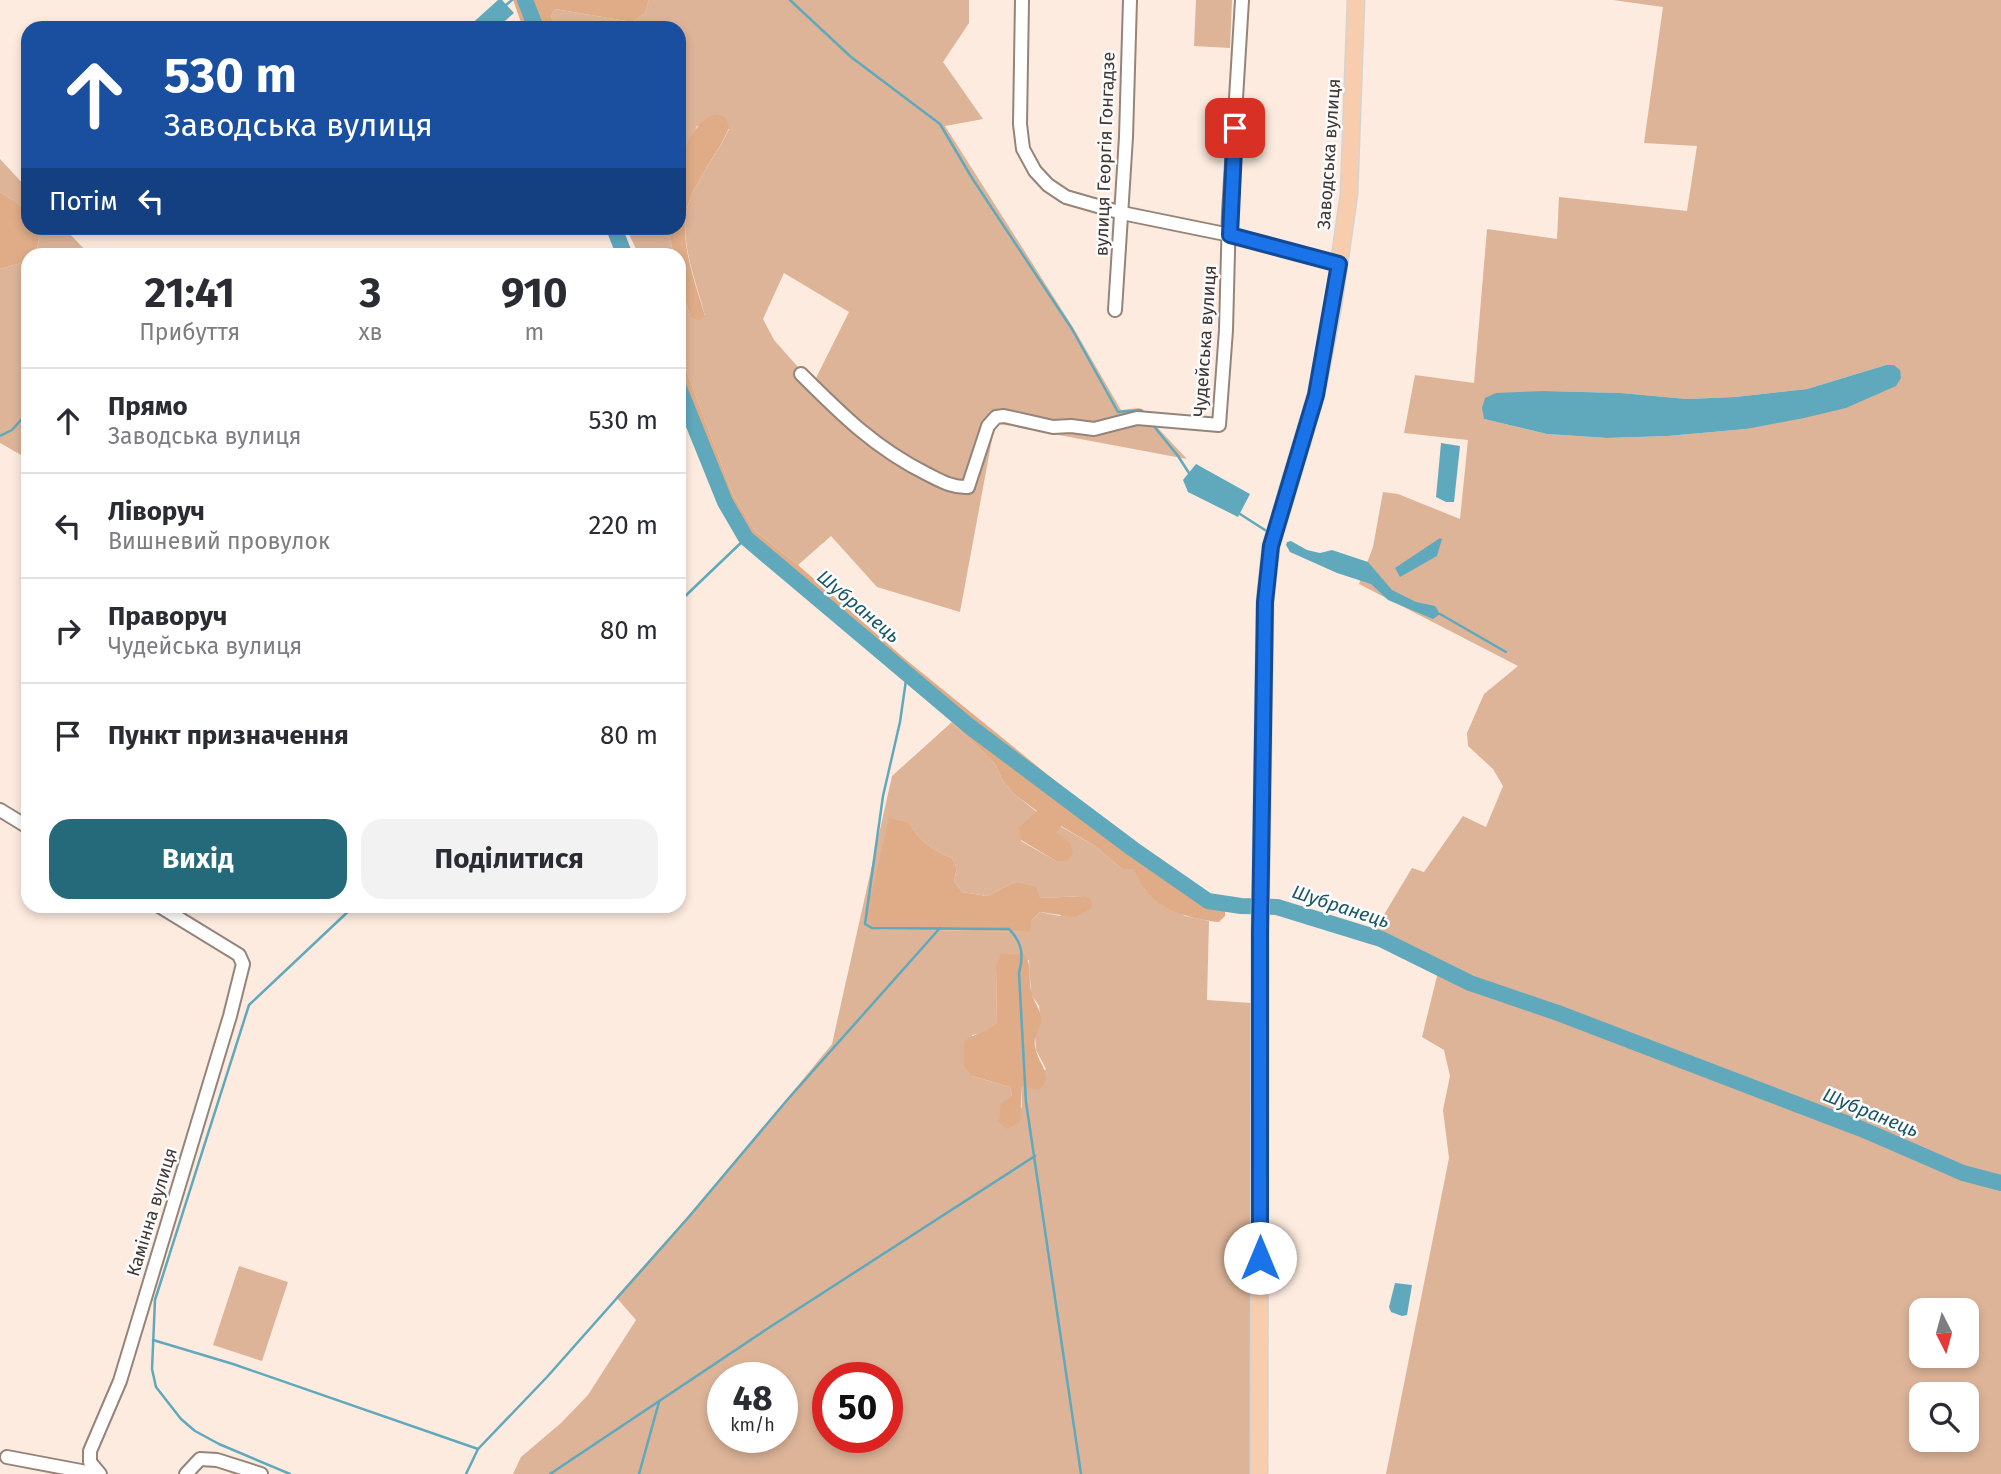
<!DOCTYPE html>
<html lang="uk">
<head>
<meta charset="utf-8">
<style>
  :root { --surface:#fff; --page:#f2f2f3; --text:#2b2b33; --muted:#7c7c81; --line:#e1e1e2; --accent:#256a7a }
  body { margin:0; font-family:"Fira Sans",sans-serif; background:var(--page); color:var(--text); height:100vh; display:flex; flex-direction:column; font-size:26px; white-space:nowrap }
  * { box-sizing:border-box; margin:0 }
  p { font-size:23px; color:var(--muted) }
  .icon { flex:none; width:38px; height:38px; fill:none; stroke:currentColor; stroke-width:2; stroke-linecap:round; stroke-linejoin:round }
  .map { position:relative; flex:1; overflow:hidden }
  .drawer { position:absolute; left:21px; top:248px; width:665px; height:665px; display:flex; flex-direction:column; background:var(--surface); border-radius:21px; box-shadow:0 4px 10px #0003 }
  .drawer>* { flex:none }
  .top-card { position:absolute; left:21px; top:21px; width:665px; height:214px; border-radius:21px; box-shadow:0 4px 10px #0003; background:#1a4fa0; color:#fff; overflow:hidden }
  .needle { width:46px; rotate:174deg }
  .fabs { position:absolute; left:1909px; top:1298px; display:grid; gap:14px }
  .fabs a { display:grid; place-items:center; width:70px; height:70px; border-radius:14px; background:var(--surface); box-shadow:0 4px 10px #0003; font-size:35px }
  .speed { position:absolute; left:707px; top:1362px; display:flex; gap:14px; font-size:35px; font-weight:700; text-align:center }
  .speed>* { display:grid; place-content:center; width:91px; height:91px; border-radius:50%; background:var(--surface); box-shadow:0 4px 10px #0003; line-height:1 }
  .speed small { font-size:18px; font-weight:400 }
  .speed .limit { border:10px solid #d22; background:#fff; color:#111 }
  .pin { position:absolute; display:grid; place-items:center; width:60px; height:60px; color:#fff; margin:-30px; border-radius:14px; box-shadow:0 4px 10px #0006 }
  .me { position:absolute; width:77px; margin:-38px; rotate:0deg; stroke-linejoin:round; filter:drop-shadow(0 0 5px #0008) }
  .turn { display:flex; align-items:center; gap:24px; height:147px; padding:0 28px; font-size:32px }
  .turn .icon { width:91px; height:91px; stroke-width:2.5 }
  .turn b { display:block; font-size:49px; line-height:60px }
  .then { display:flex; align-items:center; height:66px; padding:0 28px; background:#0003; gap:14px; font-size:26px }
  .eta { display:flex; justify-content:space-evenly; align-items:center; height:119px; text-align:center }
  .eta b { font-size:42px; font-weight:700; line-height:49px }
  .primary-button { display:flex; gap:14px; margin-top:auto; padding:14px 28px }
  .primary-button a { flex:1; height:80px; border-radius:21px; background:var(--accent); color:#fff; font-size:28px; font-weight:700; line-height:80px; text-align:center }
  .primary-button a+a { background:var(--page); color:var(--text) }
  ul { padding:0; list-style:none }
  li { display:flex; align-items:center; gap:21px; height:105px; padding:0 28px; border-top:2px solid var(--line) }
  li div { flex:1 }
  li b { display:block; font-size:26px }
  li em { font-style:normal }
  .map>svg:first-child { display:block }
  .green { fill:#ddb498; fill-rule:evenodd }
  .forest { fill:#dfac87 }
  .water { fill:#60a9bd }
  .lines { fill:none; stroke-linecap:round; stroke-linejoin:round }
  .stream { stroke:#60a9bd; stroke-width:2.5 }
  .river { stroke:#60a9bd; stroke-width:16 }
  .minor-casing { stroke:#958479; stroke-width:16 }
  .major-casing { stroke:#d5d3d2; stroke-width:19 }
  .minor { stroke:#fff; stroke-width:12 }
  .major { stroke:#f8cdae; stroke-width:16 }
  .route-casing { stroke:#114b97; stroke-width:18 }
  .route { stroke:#1a73e8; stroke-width:12 }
  .labels { text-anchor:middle; stroke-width:5; stroke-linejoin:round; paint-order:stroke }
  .street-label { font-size:18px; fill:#3e3732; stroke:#fcfcfc }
  .water-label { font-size:19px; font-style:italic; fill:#185664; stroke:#fcfcfc }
</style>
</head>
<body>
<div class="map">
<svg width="2001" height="1474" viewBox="0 0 2001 1474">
  <rect width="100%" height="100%" fill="#fdebdf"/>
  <g class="green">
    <path d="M649,0h320v23l-26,39 40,57 -38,7 129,203 47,81 18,-2 48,51 -192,-36 -35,189 -83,-25 -46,-51 -33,29 -43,-34 -22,-36 -54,-144v-73l11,38h15c-9,-36 -29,-81 -15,-117 10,-25 28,-46 39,-70l-32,-3 -18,46v-144h-123l-5,-12 4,-7 77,13 13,-9zM784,273l65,39 -36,72 -39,-44 -11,-21z"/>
    <polygon points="1196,0 1232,0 1230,48 1194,46"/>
    <path d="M1613,0h388v1474h-615l63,-316 -6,-48 7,-34 -6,-26 -22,-13 16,-65 -45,-20 -20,-19 39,-65 12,4 39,-56 23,11 17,-41 -10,-17 -25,-23 -1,-13 17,-39 34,-28 -159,-82 14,-37 10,-55 15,2 62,25 8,-79 -64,-7 11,-58 59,8 13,-154 70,10 2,-42 128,14 10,-65 -53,-3 19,-136zM1886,365l-140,64 -78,7 -61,2 -60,-4 -63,-15 61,-28 76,2 66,6 48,-2 72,-8zM1922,1311h45v45h-45zM1922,1395h45v45h-45z"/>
    <polygon points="0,159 28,189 28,213 26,209 0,192"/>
    <path d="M36,228h28l26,27 -57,1c6,-9 8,-19 3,-28z"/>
    <polygon points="626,228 667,228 674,255 639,255"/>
    <polygon points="28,261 28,449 23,456 0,443 0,269"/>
    <path d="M952,722l43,42 8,17 11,13 23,18 -7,7 -9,22 35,20 1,-28 3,-7 35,20 27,23h10l7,5 6,16 40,26 24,5 -2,79 59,4v470h-753l8,-17 40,-34 27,-28 48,-75 -20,-23 106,-119 110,-134 60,-268zM909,823c11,18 23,27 43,35l5,10 -3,13 8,11 25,4 28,-14 25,16 44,-2 -24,20 -20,-4 -8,8 -4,12 -153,-3zM1029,960l2,34 8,12 2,15 -6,14 1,15 10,19 -24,17v22l-10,-12 -2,-9 -38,-11v-41l18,-4 7,-9 -1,-55zM723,1377h59v60h-59zM828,1377h59v60h-59z"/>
    <polygon points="239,1266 288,1282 262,1361 213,1345"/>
  </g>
  <g class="forest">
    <polygon points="513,0 649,0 645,13 632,22 555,9 551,16 556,28 523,28"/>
    <path d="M717,114l9,4 3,10c-11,25 -29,46 -39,71 -14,36 5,82 15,117l-6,5 -9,-5 -11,-38v-22l-5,-1 -7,-27h12c0,-18 -3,-39 0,-57 4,-20 16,-53 38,-57z"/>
    <path d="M0,192l26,17 2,4v15h8c5,9 3,19 -3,27l-5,1v5l-28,8z"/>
    <path d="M679,351l54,144 22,36 43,34 107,94 185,150 58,44 62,42 15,3v18l-6,6c-26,-3 -53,-9 -72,-30 -7,-7 -7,-16 -15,-23h-10l-27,-23 -34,-20 -4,7 13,9 3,11 -6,8h-11l-35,-21 -2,-12 18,-17 -23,-17 -11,-13 -8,-17 -43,-42 -207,-177 -24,-44 -42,-109z"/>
    <path d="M889,818l20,5c11,18 23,27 43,35l5,10 -3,13 8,11 25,4 28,-14 21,5 4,11 44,-2 7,4 1,8 -17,9 -35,-5 -8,8 -3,12 -154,-3 -9,-11z"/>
    <path d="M1001,954h23c9,11 4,24 7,37 2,11 12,20 10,32 -3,10 -9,15 -5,27 3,13 10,16 10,31l-7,9 -17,-4 -2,36 -13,7 -9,-8 4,-18 10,-7 -2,-9 -38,-11 -8,-10v-24c12,-11 23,-8 33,-20l-1,-55z"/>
  </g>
  <g class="water">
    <polygon points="498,0 502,0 514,13 497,28 467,28"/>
    <polygon points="1886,365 1894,365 1900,370 1901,378 1896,386 1846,408 1804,418 1746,429 1668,436 1607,438 1547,434 1484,419 1482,408 1485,398 1496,393 1545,391 1621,393 1687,399 1735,397 1807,389"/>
    <polygon points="1441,443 1460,446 1454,502 1446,502 1436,497"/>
    <polygon points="1196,464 1250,494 1238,517 1188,492 1183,480"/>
    <polygon points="1440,538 1442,539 1437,556 1400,577 1395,568"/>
    <polygon points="1291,541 1307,550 1320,553 1332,550 1368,562 1392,590 1416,602 1435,606 1440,614 1433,619 1388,600 1371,584 1337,573 1290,552 1286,545 1287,542"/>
    <polygon points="1395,1283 1412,1285 1407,1315 1402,1316 1391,1312 1389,1307"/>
  </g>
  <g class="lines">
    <g class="stream">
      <polyline points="790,0 851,57 940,124 972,178 1072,329 1118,412 1141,410 1145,414"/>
      <polyline points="506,5 512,0"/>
      <polyline points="520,28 532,18"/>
      <polyline points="1153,425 1178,456 1189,473"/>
      <polyline points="0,436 12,430 28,412"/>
      <polyline points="1240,514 1268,532"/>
      <polyline points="679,602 746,538"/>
      <polyline points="1440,614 1506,652"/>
      <path d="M907,673l-7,49 -17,74 -18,128 7,4 137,1c13,13 15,26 10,44l7,129 55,372"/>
      <polyline points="153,1340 233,1364 478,1449"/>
      <polyline points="290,1474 219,1444 195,1431 181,1419 156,1387 152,1369 155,1300 249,1005 354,906"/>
      <polyline points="466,1474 478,1449 547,1377 687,1219 788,1099 940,928"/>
      <polyline points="550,1474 770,1327 1035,1156"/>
      <polyline points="639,1474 659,1402"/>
    </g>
    <g class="river">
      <polyline points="525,0 536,28"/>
      <polyline points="614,228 625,256"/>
      <polyline points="679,388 725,502 746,538 969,726 1133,849 1208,901 1241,906 1277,907 1381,939 1470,983 1558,1013 1864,1130 1963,1173 2001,1183"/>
    </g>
    <g class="minor-casing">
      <g id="minor">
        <polyline points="1022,0 1020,124 1023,149 1035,171 1048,185 1066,197 1122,213 1230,235 1339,264"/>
        <polyline points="1115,310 1126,137 1130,0"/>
        <path d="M801,374c41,41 74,74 126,100 14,7 26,14 41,13l20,-61 8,-9 8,-1 49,11 18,-1 23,3 43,-11 82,7 7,-95 3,-117 13,-213"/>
        <polyline points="0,810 28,827"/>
        <polyline points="7,1457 97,1474"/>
        <polyline points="100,1474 90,1462 90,1451 120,1381 230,1016 243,964 239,955 159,906"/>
        <polyline points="186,1474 200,1459 217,1460 261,1474"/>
      </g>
    </g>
    <g class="major-casing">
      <polyline id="major" points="1259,1474 1260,933 1265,602 1271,546 1316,395 1333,306 1349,194 1356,0"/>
    </g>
    <use href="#minor" class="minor"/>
    <use href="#major" class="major"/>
  </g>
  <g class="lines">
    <g class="route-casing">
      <polyline id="route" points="1235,128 1230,235 1339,264 1316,395 1271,546 1265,602 1260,933 1260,1258"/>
    </g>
    <use href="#route" class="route"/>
  </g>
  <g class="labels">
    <g class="street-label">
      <text transform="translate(1105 154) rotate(-88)" y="6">вулиця Георгія Гонгадзе</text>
      <text transform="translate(1329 154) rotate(-86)" y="6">Заводська вулиця</text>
      <text transform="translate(1205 341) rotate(-86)" y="6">Чудейська вулиця</text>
      <text transform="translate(152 1212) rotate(-73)" y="6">Камінна вулиця</text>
    </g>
    <g class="water-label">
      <text transform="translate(859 606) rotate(40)" y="7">Шубранець</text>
      <text transform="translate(1341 906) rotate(18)" y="7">Шубранець</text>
      <text transform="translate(1871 1112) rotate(22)" y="7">Шубранець</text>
    </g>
  </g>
</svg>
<div class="fabs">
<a><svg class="needle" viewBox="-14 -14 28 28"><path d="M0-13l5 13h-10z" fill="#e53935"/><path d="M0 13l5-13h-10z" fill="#7c7c81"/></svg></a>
<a><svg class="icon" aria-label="search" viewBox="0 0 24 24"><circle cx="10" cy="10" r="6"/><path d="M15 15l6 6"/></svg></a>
</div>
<div class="speed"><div>48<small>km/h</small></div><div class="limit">50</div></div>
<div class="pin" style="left:1235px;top:128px;background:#d93025"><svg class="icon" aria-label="arrive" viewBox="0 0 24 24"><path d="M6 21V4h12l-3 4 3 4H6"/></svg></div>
<svg class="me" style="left:1260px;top:1258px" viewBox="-20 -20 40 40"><circle r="19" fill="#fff"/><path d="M0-13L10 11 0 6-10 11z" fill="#1a73e8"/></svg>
<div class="top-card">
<div class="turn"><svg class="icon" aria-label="ahead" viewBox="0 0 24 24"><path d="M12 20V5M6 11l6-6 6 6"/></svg><div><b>530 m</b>Заводська вулиця</div></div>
<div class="then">Потім<svg class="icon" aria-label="left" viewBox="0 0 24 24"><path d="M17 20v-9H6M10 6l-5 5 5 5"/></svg></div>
</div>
<section class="drawer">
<div class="eta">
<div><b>21:41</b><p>Прибуття</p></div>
<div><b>3</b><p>хв</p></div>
<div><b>910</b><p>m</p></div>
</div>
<ul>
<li><svg class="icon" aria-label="ahead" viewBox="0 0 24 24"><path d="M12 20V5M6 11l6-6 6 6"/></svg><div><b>Прямо</b><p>Заводська вулиця</p></div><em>530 m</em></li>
<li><svg class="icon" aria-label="left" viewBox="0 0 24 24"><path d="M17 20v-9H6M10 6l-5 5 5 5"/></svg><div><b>Ліворуч</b><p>Вишневий провулок</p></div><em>220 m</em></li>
<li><svg class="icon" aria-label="right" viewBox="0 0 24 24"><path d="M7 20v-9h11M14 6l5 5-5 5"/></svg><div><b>Праворуч</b><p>Чудейська вулиця</p></div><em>80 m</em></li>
<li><svg class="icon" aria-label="arrive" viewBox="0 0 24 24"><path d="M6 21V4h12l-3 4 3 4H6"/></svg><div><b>Пункт призначення</b></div><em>80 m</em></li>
</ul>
<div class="primary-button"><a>Вихід</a><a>Поділитися</a></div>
</section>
</div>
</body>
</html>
